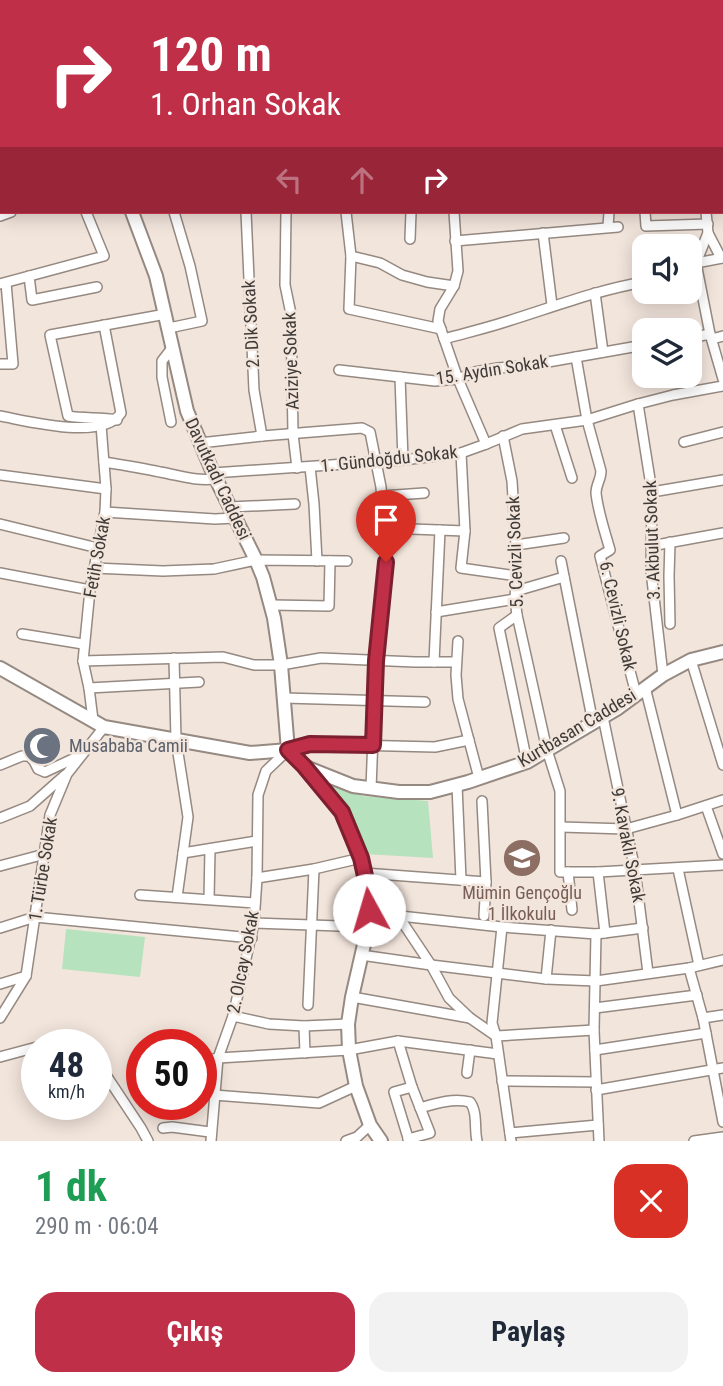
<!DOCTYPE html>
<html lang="tr">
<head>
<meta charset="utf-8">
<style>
  :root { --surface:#fff; --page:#f2f2f3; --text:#1f2937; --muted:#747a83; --accent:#c02f48 }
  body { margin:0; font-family:"Roboto Condensed",sans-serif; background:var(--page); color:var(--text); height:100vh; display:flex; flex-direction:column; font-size:26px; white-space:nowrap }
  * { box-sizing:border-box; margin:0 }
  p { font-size:23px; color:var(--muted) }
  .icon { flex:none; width:38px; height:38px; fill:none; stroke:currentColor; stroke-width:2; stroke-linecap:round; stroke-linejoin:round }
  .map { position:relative; height:1141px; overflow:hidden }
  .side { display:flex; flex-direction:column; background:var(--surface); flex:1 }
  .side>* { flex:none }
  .top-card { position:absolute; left:0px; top:0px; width:724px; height:214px; box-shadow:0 4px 18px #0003; background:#c02f48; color:#fff; overflow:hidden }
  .buttons { position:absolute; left:632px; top:234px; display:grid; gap:14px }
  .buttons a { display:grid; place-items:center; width:70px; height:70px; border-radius:14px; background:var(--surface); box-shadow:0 4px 18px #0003; font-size:35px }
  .speed { position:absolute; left:21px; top:1029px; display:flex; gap:14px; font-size:35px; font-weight:700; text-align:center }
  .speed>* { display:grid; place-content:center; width:91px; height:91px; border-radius:50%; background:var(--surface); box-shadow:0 4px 18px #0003; line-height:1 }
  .speed small { font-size:18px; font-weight:400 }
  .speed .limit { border:10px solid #d22; background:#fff; color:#111 }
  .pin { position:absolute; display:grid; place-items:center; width:60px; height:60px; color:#fff; margin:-72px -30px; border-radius:50% 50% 50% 0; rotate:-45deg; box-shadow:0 0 7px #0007 }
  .pin .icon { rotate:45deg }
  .me { position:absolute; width:77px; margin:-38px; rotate:354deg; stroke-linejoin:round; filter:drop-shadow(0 0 5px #0008) }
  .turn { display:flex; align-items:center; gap:24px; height:147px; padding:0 35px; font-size:32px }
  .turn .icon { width:91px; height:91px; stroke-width:2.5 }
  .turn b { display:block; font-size:49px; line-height:60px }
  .lanes { display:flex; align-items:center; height:66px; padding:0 35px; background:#0003; justify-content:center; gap:35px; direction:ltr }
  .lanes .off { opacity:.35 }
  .round { display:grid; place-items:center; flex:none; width:74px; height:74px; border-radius:21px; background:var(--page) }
  .headline { display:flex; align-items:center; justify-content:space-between; height:119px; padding:0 35px }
  h1 { font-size:42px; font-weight:700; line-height:52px; color:#1e9e55 }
  .action { display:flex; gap:14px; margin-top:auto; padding:14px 35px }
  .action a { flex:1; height:80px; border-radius:21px; background:var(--accent); color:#fff; font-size:28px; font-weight:700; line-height:80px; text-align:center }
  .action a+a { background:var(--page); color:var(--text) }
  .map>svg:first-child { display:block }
  .green { fill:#b6e3bd }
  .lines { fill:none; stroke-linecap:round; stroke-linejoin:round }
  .street-casing { stroke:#958981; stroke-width:12 }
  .secondary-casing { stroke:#958981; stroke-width:16 }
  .street { stroke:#fff; stroke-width:9 }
  .secondary { stroke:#fff; stroke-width:12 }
  .route-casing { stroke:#7d1f2f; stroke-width:18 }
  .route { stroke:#c02f48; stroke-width:12 }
  .labels { text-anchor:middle; stroke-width:5; stroke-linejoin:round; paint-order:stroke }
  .street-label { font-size:18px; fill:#403b38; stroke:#f2e5dc }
  .worship-label { font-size:18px; fill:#5b616d; stroke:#f2e5dc; text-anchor:start }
  .education-label { font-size:18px; fill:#785e54; stroke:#f2e5dc }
</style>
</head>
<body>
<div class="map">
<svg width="723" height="1141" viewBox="0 0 723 1141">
  <rect width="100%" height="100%" fill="#f2e5dc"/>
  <g class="green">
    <polygon points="328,783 363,796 428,801 433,858 365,854 346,811"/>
    <polygon points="66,929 145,937 140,977 62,969"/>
  </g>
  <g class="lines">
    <g class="street-casing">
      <g id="street">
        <polyline points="153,0 153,2"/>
        <polyline points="183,0 183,2"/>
        <polyline points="277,0 281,2"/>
        <polyline points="615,0 616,2"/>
        <polyline points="77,2 82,0"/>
        <polyline points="256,2 257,0"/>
        <polyline points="353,2 353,0"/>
        <polyline points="486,2 486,0"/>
        <polyline points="530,2 531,0"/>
        <polyline points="625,2 631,0"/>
        <polyline points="0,26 2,25"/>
        <polyline points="0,47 2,51"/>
        <polyline points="0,120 2,118"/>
        <polyline points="0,137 2,141"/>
        <polyline points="246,212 254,390 262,436"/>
        <polyline points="286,212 285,285 291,314 293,434 297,468"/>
        <polyline points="346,212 351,256 349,309 441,329"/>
        <polyline points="454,212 458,271 454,286 440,309 438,321 458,379 486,444"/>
        <polyline points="645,212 646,226 708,224"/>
        <polyline points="706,212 708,233 696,263 710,334 723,379"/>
        <polyline points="0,216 11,212"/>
        <polyline points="608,227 609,212"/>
        <polyline points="543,233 552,305"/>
        <polyline points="708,233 721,258"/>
        <polyline points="410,239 411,212"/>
        <polyline points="455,241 618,227"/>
        <polyline points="351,256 380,263 402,275 427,282 454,286"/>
        <polyline points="696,263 723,258"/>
        <polyline points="29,276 32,300 97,287"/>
        <polyline points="0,284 104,256 86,212"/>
        <polyline points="595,293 603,352"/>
        <polyline points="169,328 202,321 190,266 174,212"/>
        <polyline points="690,338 710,334"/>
        <path d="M444,339c21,-6 43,-11 64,-18 45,-14 89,-31 136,-39"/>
        <polyline points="712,339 723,336"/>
        <path d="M576,357l11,63 14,51c0,9 -5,13 -5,22 2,19 9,39 14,57l-10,6 36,138"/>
        <polyline points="0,364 13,364 6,283"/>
        <polyline points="339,370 435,381 458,379 475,372 498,368 531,365 644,345"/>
        <polyline points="400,377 403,460"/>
        <polyline points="638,404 652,492 651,571 663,675"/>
        <path d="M0,416c28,5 103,25 121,-3l-17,-88"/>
        <path d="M117,420c-16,-3 -33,-1 -49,-4l-18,-81 116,-21"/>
        <polyline points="171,422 162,377 162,361 172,348"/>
        <polyline points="555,425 572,478"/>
        <polyline points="503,436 512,481 517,563 515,599 517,615 547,750 560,791 560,872 598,872 723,865"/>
        <polyline points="684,442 723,432"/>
        <polyline points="200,443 262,436 362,428 370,432 381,487 386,562 376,661 371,788"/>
        <polyline points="461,453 465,531 461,568 517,576"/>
        <path d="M104,462c19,3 38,6 56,10 22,4 33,9 56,7"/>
        <polyline points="310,467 314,504 317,561"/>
        <polyline points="213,473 403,460 461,453 486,444 522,429 587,420 638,404 673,395 723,386"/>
        <polyline points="0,475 106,489"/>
        <polyline points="652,492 723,480"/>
        <polyline points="382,496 424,493"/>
        <polyline points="230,507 295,504"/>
        <polyline points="105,512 215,519 235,518"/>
        <polyline points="0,524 98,548"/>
        <polyline points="385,528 465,531"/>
        <polyline points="516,545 564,538"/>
        <polyline points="651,546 723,533"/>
        <polyline points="561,561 593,723"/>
        <polyline points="94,568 163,571 214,569 256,560 347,561"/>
        <polyline points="0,573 90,590"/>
        <polyline points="516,591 564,577"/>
        <polyline points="271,605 329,606 330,561"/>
        <polyline points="436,612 515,599"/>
        <polyline points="517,615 499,628 527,762"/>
        <polyline points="670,624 669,576 670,542"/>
        <polyline points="22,634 83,644"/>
        <polyline points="458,641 456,675 458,699 479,778"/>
        <polyline points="174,658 176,740 188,817 177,897"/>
        <polyline points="691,660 723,765"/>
        <polyline points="83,661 223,657 254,665 281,665 321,658 415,662 456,662"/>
        <polyline points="434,662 440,530"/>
        <polyline points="645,687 677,815"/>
        <polyline points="89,688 199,682"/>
        <polyline points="284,698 425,702"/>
        <polyline points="603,717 635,870 648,973"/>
        <polyline points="93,720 89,688 83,661 90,590 105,512 106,489 101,425"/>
        <polyline points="0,765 22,756 29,756 34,761 38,769 45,772 77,757"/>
        <polyline points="457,785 461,880"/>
        <polyline points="482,801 486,882"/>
        <polyline points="706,806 723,854"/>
        <polyline points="0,818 30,806 65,775"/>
        <polyline points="561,827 626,829 677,815 723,800"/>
        <polyline points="183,853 257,841"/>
        <polyline points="0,866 45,854"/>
        <polyline points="678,869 699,965"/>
        <polyline points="568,872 572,910"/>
        <polyline points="598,872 605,933"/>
        <polyline points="364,873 486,882 484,916"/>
        <polyline points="257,878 314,869 361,858"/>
        <polyline points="369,894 387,899 431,965 449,998 470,1018 496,1036 594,1030"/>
        <polyline points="140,895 255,903"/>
        <polyline points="209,899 210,849"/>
        <polyline points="400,916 502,927 596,934 643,928"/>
        <polyline points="254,923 368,927"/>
        <polyline points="502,927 492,1023 496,1036 511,1141"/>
        <polyline points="0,928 35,917 252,938"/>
        <polyline points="596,934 594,1030 599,1141"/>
        <polyline points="361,955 431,965 546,979 596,981 689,968 723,960"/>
        <polyline points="689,968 703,1018 723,1122"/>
        <polyline points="546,979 551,930"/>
        <polyline points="0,984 26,976"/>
        <polyline points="352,997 470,1018"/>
        <polyline points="308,1005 314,869"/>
        <polyline points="595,1008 697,995"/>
        <polyline points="233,1016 269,1024 304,1026 348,1024"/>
        <polyline points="0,1018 26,976 50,815 67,774 104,727"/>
        <polyline points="703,1018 723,1015"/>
        <polyline points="304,1026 305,1053"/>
        <polyline points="398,1041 412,1087 394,1092 409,1141"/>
        <polyline points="45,1045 67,1043 72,1045"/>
        <polyline points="595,1050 706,1033"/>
        <polyline points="0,1057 37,1047"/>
        <polyline points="96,1060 141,1128 148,1141"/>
        <polyline points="201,1062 218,1058 349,1050 398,1041 498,1054"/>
        <polyline points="467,1073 470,1050"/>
        <polyline points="141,1079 142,1079"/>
        <polyline points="502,1081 596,1082"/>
        <polyline points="596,1090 723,1068"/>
        <polyline points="214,1095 319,1103 356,1086"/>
        <path d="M420,1108c17,-5 33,-10 50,-6 8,11 4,26 7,39"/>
        <polyline points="163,1128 172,1127 210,1132"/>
        <polyline points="510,1133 598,1125"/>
        <polyline points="408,1139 430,1133 412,1087"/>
        <polyline points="211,1141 218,1058 233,1016 254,923 257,878 258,795 266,771 288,750 310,744 435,747 469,740"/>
        <polyline points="346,1141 357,1137 370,1125"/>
        <polyline points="694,1141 723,1137"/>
      </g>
    </g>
    <g class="secondary-casing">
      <g id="secondary">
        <polyline points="31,0 31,2"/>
        <polyline points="132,212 156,276 187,411 213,473 256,560 263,577 274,618 281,665 288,750"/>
        <polyline points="0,668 104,727 250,753 288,750 305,766 342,812 361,858 369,894 368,927 352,997 348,1024 349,1050 356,1086 370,1125 381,1141"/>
        <polyline points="308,768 353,786 399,792 430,792 468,782 527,762 618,708 663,675 691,660 723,652"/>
      </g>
    </g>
    <use href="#street" class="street"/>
    <use href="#secondary" class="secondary"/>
  </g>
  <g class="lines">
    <g class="route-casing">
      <polyline id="route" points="369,910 369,894 361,858 342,812 304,766 288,750 310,744 373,745 376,661 386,562"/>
    </g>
    <use href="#route" class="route"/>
  </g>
  <defs>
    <g id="mosque-disc" transform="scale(2.0125)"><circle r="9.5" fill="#6b7280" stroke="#f2e5dc"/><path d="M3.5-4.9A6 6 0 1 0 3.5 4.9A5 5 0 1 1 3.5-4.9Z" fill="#fff"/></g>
    <g id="school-disc" transform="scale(2.0125)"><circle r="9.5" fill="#8d6e63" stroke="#f2e5dc"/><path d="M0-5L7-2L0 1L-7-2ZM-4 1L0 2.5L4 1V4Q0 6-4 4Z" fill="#fff"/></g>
  </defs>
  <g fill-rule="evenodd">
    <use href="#mosque-disc" x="42" y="746"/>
    <use href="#school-disc" x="522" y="858"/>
  </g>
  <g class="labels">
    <g class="street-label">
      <text transform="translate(251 324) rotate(-93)" y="6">2. Dik Sokak</text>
      <text transform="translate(291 361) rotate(-92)" y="6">Aziziye Sokak</text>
      <text transform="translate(492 370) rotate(-9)" y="6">15. Aydın Sokak</text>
      <text transform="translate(389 459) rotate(-6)" y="6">1. Gündoğdu Sokak</text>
      <text transform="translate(218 479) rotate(65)" y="6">Davutkadı Caddesi</text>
      <text transform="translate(652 540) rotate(-92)" y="6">3. Akbulut Sokak</text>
      <text transform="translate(515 552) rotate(-92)" y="6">5. Cevizli Sokak</text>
      <text transform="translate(97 557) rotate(-80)" y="6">Fetih Sokak</text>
      <text transform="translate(618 616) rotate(77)" y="6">6. Cevizli Sokak</text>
      <text transform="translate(577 728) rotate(-31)" y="6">Kurtbasan Caddesi</text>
      <text transform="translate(628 845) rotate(79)" y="6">9. Kavaklı Sokak</text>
      <text transform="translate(43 869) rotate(-81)" y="6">1. Türbe Sokak</text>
      <text transform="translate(243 962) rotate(-79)" y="6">2. Olcay Sokak</text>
    </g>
    <g class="worship-label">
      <text x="69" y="752">Musababa Camii</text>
    </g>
    <g class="education-label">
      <text x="522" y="899">Mümin Gençoğlu<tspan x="522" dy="21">1 İlkokulu</tspan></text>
    </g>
  </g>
</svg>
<div class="buttons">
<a><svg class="icon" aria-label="sound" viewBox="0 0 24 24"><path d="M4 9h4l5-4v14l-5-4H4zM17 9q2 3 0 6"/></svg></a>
<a><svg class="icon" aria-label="layers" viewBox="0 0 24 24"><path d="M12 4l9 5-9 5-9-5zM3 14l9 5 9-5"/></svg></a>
</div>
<div class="speed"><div>48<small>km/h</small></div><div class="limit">50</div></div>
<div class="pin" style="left:386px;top:562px;background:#d93025"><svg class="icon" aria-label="arrive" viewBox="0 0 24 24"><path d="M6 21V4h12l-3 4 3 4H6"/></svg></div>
<svg class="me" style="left:369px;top:910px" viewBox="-20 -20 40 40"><circle r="19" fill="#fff"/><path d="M0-13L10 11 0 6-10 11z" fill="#c02f48"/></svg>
<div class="top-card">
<div class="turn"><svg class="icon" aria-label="right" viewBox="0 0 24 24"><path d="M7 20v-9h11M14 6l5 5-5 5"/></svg><div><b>120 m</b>1. Orhan Sokak</div></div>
<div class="lanes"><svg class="icon off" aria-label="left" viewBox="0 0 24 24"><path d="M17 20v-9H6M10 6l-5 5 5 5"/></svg><svg class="icon off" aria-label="ahead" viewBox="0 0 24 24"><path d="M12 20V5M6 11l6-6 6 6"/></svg><svg class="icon" aria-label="right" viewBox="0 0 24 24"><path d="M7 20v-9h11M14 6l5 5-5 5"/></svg></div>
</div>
</div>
<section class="side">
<div class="headline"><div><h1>1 dk</h1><p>290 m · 06:04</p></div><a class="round" style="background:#d93025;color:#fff"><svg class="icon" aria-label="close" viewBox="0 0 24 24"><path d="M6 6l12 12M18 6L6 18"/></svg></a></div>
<div class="action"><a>Çıkış</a><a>Paylaş</a></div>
</section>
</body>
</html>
